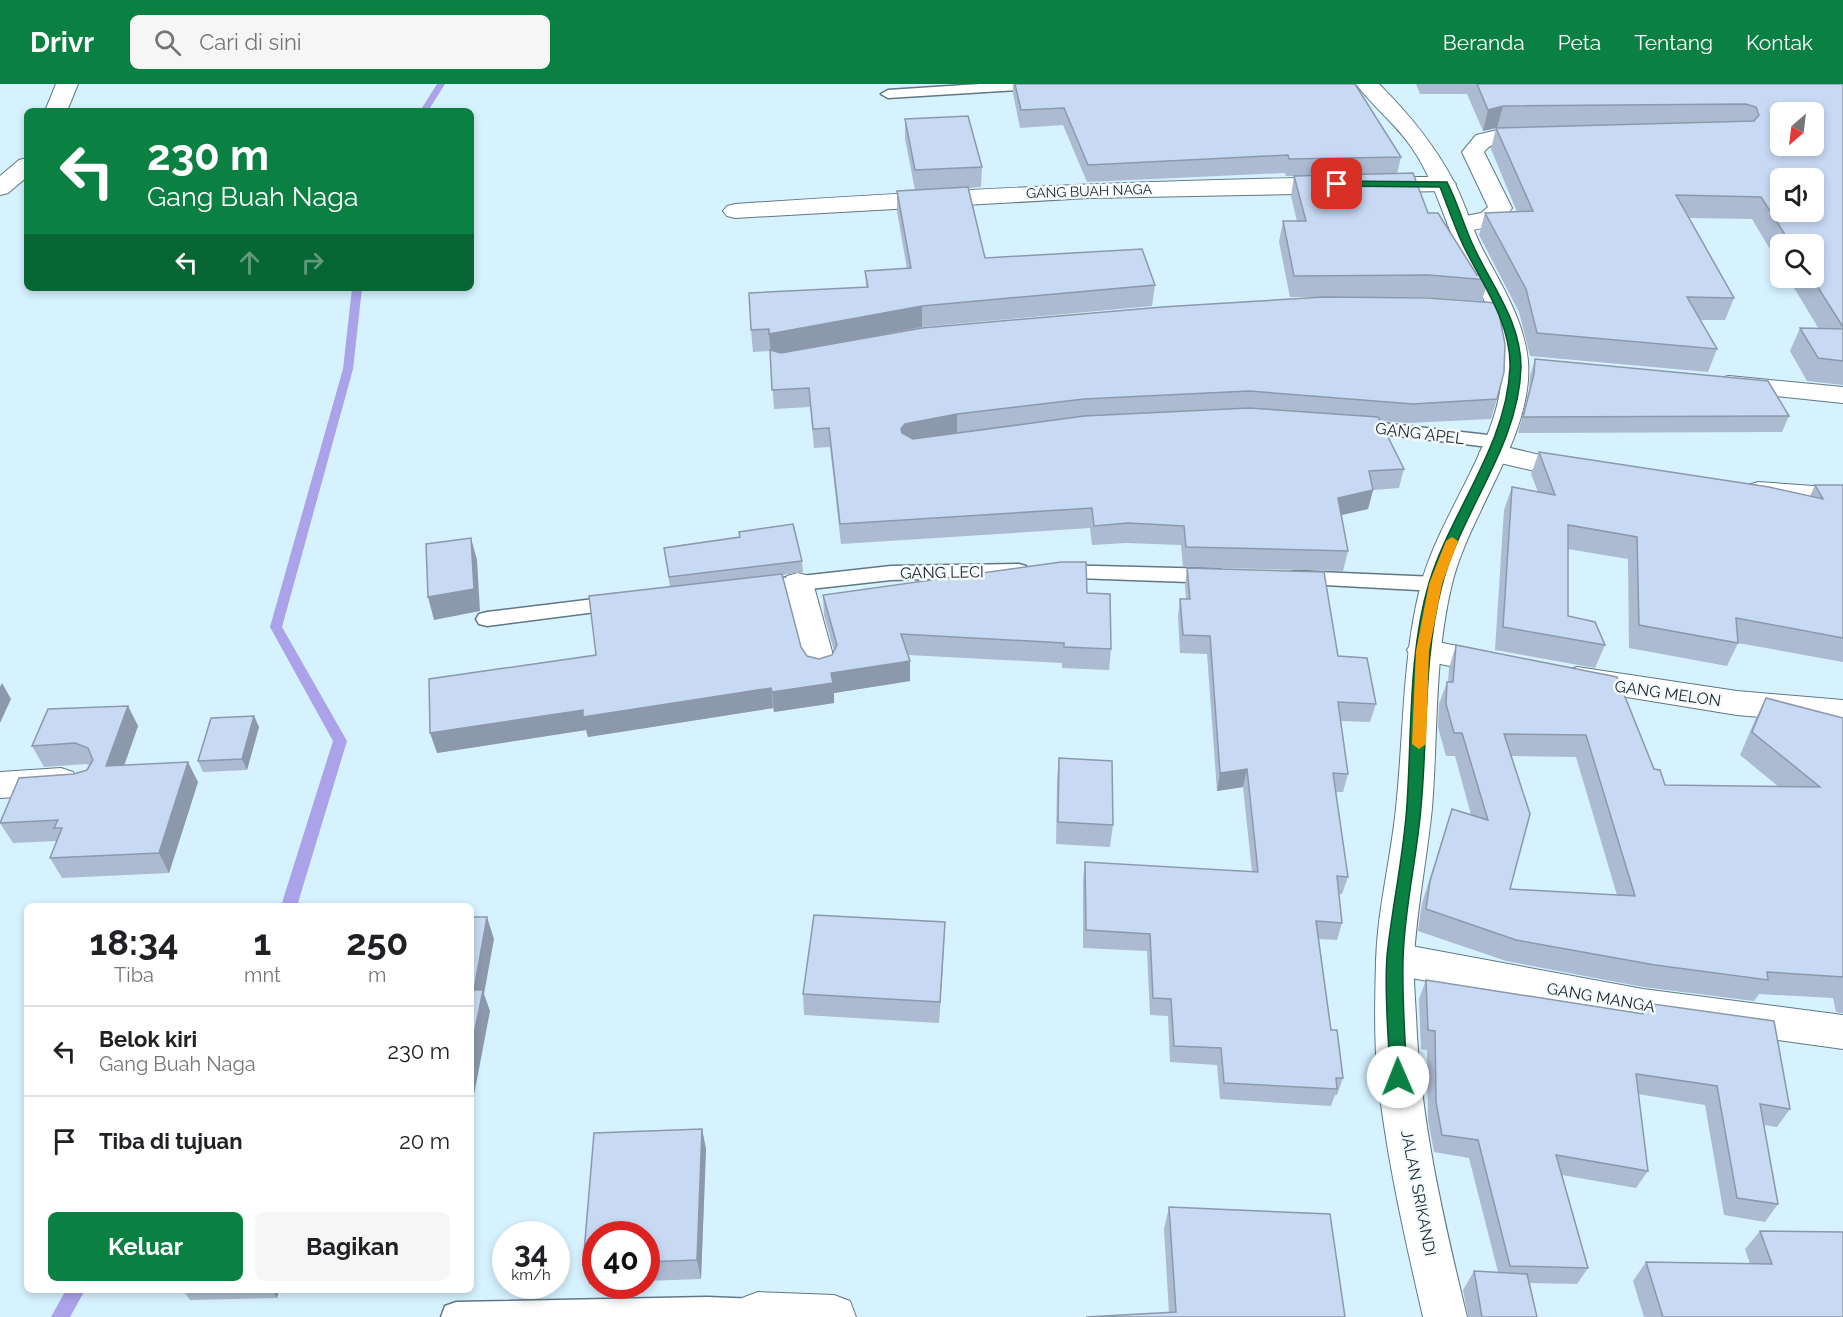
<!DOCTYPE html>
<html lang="id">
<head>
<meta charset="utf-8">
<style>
  :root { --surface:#fff; --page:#f6f6f6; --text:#202124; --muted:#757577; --line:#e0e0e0; --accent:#0b8043 }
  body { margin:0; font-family:Raleway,sans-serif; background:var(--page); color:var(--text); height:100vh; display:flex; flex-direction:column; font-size:22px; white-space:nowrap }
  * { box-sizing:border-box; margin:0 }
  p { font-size:20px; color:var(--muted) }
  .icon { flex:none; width:33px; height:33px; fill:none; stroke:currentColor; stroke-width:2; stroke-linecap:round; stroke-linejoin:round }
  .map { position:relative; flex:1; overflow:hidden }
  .details { position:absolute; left:24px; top:819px; width:450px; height:390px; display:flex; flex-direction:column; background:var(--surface); border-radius:9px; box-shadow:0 3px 9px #0003 }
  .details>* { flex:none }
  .banner { position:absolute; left:24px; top:24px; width:450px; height:183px; border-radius:9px; box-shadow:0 3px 9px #0003; background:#0b8043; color:#fff; overflow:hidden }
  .needle { width:39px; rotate:208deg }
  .buttons { position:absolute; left:1770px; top:18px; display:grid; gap:12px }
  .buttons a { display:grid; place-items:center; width:54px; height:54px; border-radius:9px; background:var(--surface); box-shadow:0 3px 9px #0003; font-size:30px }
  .speed { position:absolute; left:492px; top:1137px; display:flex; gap:12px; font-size:30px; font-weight:700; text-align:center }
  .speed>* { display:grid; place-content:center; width:78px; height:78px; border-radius:50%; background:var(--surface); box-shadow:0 3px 9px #0003; line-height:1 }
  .speed small { font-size:15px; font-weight:400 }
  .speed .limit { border:9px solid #d22; background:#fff; color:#111 }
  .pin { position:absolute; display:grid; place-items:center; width:51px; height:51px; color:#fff; margin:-26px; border-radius:12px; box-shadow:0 3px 9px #0006 }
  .me { position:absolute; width:66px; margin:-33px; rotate:359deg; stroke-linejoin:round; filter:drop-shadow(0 0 4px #0008) }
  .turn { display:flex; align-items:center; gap:21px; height:126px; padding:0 24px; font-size:27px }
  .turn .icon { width:78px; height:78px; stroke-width:2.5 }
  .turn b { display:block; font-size:42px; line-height:51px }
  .lanes { display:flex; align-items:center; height:57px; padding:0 24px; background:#0003; justify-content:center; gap:30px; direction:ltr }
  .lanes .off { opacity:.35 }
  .eta { display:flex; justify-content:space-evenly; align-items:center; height:102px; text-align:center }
  .eta b { font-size:36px; font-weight:700; line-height:42px }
  .button { display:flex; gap:12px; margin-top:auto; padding:12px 24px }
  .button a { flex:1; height:69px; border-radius:9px; background:var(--accent); color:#fff; font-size:24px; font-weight:700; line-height:69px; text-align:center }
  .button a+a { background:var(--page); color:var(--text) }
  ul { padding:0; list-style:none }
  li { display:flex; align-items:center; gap:18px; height:90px; padding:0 24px; border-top:2px solid var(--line) }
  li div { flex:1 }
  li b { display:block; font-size:22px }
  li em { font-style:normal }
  header { display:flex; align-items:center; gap:36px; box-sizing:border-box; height:84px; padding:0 30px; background:var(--accent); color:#fff }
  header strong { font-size:28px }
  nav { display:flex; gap:33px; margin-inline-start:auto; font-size:21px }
  .search { width:420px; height:54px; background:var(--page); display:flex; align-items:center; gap:15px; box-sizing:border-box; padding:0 21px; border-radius:9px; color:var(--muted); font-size:22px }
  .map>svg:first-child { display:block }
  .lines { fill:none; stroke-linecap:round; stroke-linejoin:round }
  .stream { fill:#aca2ea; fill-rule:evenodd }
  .service-casing { stroke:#5f7884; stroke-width:3 }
  .minor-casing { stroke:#5f7884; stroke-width:2 }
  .tertiary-casing { stroke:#5f7884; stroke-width:2 }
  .service { fill:#fff; fill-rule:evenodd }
  .minor { fill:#fff; fill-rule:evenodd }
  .tertiary { fill:#fff; fill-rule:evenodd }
  .wall { fill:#acbbd2; fill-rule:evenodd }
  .shaded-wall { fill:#8c98ab }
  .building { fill:#c8d9f4; stroke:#8c98ab; stroke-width:1.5; fill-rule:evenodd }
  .route { fill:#0b8043; stroke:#07532c; stroke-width:1.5 }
  .slow { fill:#f59e0b }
  .labels { text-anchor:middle; stroke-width:5; stroke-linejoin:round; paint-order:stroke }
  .far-street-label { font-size:14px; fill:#1b262b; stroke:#f5fbfd }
  .street-label { font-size:16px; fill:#1b262b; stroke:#f5fbfd }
</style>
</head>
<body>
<header>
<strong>Drivr</strong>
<div class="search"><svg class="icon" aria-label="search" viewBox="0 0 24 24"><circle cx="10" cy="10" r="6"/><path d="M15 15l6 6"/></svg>Cari di sini</div>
<nav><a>Beranda</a><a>Peta</a><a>Tentang</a><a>Kontak</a></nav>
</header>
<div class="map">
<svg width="1843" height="1233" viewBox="0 0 1843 1233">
  <rect width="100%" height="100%" fill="#d6f2ff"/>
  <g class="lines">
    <g class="stream">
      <polygon points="437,0 445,0 428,27 420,27"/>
      <polygon points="352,204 362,204 353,285 282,543 347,657 297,822 281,822 333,657 270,543 343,285"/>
      <polygon points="66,1206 85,1206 70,1233 51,1233"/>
    </g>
    <g class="service-casing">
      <g id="service">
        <polygon points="980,0 1058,0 1051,4 888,14 881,10 888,6"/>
        <polygon points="1355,336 1497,352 1507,358 1497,364 1348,346 1346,342 1348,338"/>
        <polygon points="1019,480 1026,482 1029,487 1026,492 891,496 783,508 776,506 773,501 776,496 783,494 891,482"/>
        <polygon points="1055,481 1217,485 1224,487 1227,492 1224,497 1217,499 1048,493 1045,488 1048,483"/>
        <polygon points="1295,487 1436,493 1443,495 1446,500 1443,505 1436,507 1288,499 1285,494 1288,489"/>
        <polygon points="619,512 627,514 630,519 627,524 487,542 479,540 476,535 479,530 487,528"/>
        <polygon points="707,1213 758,1215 769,1219 773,1233 441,1233 445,1222 456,1218"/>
      </g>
    </g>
    <g class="minor-casing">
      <g id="minor">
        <polygon points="56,0 78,0 67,27 45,27"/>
        <path d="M1502,45l45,3 3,5 -3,5c-19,4 -50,-8 -63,10l28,56c-13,18 -40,26 -61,21l-4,-5 4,-5 30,-6 7,-6 -26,-55 14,-17z"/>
        <polygon points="27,74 27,93 8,109 0,111 0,92 19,76"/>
        <path d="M1355,93h89l8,2 4,5 -4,5 -8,2 -355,7 -354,20 -8,-2 -4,-5 4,-5 8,-2c207,-14 413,-24 620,-27z"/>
        <polygon points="1729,292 1843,303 1843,319 1719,306 1716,300 1719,294"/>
        <polygon points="1493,360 1588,382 1592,388 1588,394 1578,397 1483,375 1479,369 1483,363"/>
        <polygon points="1758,398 1843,404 1843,422 1748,413 1744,407 1748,401"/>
        <polygon points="798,489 809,492 813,499 836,582 831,590 820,593 809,590 804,582 783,499 787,492"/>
        <polygon points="1423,555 1497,570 1508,573 1513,581 1508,589 1497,592 1412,574 1407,566 1412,558"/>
        <polygon points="1577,583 1737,607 1843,616 1843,640 1737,631 1565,603 1561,595 1565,587"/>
        <polygon points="61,684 73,688 78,697 73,706 61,710 0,714 0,688"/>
        <polygon points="1395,859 1643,905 1843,931 1843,965 1643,937 1395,891 1382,886 1376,875 1382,864"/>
        <polygon points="758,1208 834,1211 850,1217 856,1233 737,1233 742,1214"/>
      </g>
    </g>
    <g class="tertiary-casing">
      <path id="tertiary" d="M1356,0h23c30,30 55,60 75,98 11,21 17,44 28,66 19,37 42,71 46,113 6,75 -61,154 -77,227 -17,73 -13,146 -19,220 -5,50 -15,99 -18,149 -1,19 1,39 2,59 4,103 27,201 51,301h-44c-18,-78 -36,-157 -45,-237 -4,-38 -3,-79 -2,-117 1,-52 15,-104 20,-155 8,-74 6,-148 24,-220 18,-74 85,-150 82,-225 -2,-46 -29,-80 -47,-121 -14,-32 -23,-65 -43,-94 -16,-24 -39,-41 -56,-64z"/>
    </g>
    <use href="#service" class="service"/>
    <use href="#minor" class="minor"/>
    <use href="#tertiary" class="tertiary"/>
  </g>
  <g class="wall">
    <polygon points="1013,0 1355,0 1401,73 1397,90 1477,191 1488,196 1482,217 1423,213 1290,213 1279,158 1283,137 1297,137 1291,112 1294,92 1286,92 1285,89 1087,98 1063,41 1020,44 1013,9"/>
    <polygon points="1416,0 1843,0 1843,301 1807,297 1790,267 1800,244 1819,245 1788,194 1814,194 1814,160 1780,160 1780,182 1752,135 1689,134 1734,214 1725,236 1700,236 1717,265 1708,288 1530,272 1519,228 1479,151 1485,129 1517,128 1491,65 1496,44 1483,47 1467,10 1420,10"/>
    <polygon points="905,35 982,83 981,103 969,104 985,174 1155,201 1152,222 922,243 806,265 1497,315 1491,335 1408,339 1380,337 1404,385 1399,404 1373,406 1368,425 1341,431 1348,467 1343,487 1183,483 1181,461 1126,459 1092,461 1090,444 841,460 830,363 814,364 810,323 774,325 770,267 753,268 751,246 866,203 865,187 907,185 897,127 897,107 915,106 905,55"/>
    <polygon points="1535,275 1789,332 1782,348 1518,349 1529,306 1530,292"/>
    <polygon points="1539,368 1810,412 1815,401 1843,401 1843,578 1738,559 1727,582 1629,564 1628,475 1568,465 1568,532 1605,561 1595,584 1495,566 1504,426 1512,403 1538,408 1531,390"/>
    <polygon points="739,448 802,477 803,488 782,491 801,563 807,572 819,575 832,571 834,567 824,531 823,511 1087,509 1111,565 1109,586 1062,584 1062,579 908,571 910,597 834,609 834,619 774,628 773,624 588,653 586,646 437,669 596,571 670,503 664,464 740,453"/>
    <polygon points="1187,484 1338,572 1376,620 1370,638 1341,637 1348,690 1343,708 1336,708 1348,793 1342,810 1339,810 1342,839 1337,856 1319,855 1331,946 1343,994 1337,1011 1335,1011 1331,1022 1220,1015 1217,981 1170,978 1168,932 1150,931 1147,867 1083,864 1083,796 1085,778 1252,788 1243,703 1217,707 1207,570 1180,569 1178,533 1180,515 1186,515 1185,502"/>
    <path d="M1456,561l198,124 11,16 114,2 -39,-32 15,-35 11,-22 77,20v295l-7,-1 -3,-14 -74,-4 -5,7 -111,-14 -137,-26 -88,-30 4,-28 30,-94 19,6 -16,-59h-9l-8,-29 1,-23 8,-22h1l1,-14zM1512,672l64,1 41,138 -107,-6z"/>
    <polygon points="128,622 138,642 124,681 198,698 169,789 62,794 50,774 57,757 13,759 0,739 74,690 87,686 89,681 86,680 44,683 32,662"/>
    <polygon points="254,632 259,643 247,686 203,688 198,677"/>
    <polygon points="1059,674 1113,741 1110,763 1056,760 1057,696"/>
    <polygon points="944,860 939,939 804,931 803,910"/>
    <polygon points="1426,896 1640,929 1646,919 1790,1025 1777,1043 1764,1041 1778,1120 1765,1138 1724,1131 1705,1021 1638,1010 1648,1087 1636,1104 1562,1091 1588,1184 1577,1200 1530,1199 1537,1233 1468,1233 1463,1206 1474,1187 1498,1188 1469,1074 1434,1068 1428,1036 1427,966 1421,965 1419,915"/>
    <polygon points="702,1045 706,1065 701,1195 646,1197 646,1150 596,1150 596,1200 589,1200 583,1181 594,1049"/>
    <polygon points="1169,1123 1345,1233 1169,1229 1164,1145"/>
    <polygon points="1760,1147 1843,1233 1644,1233 1633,1197 1646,1178 1750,1180 1745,1165"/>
    <polygon points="183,1206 279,1206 277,1214 190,1216"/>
  </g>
  <g class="shaded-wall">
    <polygon points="1503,22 1497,44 1483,47 1488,26"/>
    <polygon points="922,222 922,243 771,271 769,250"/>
    <polygon points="957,330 957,350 906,360 901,345 905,340"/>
    <polygon points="1373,406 1368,425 1333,433 1338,414"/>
    <polygon points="471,454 477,476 480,527 434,536 428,513"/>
    <polygon points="910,577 910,597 834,609 834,619 774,628 772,608 831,589"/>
    <polygon points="2,599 11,615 0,639 0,603"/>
    <polygon points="771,604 773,624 588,653 586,646 437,669 430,649 583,626"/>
    <polygon points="128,622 138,642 117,702 106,682"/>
    <polygon points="254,632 259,643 247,686 242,675"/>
    <polygon points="188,678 198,698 169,789 159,769"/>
    <polygon points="1247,685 1243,703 1217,707 1220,689"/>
    <polygon points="487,833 494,855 484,910 490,927 471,1027 471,966 474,906"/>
    <polygon points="945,838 944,860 939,939 940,918"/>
    <polygon points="702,1045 706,1065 701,1195 697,1176"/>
    <polygon points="272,1206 279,1206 277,1214"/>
  </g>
  <g class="building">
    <polygon points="1015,0 1355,0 1401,73 1289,75 1288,71 1088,81 1064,24 1021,26"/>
    <path d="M1477,0h366v243l-31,-49h2v-34h-23l-30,-47 -85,-2 58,103 -47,-1 30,52 -180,-16 -11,-44 -41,-76 48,-2 -37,-83 258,-7 5,-6 -3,-8 -10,-3 -243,2 -15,4zM1780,28h34v34h-34zM1780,94h34v34h-34z"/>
    <polygon points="968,32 982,83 915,86 905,35"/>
    <polygon points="1413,89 1428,129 1438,129 1477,191 1484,188 1488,196 1428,191 1294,192 1283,137 1306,137 1294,92"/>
    <polygon points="968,103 985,174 1142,165 1155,201 922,222 769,250 769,245 751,246 749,209 868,203 865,187 911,184 897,107"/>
    <polygon points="1324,213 1428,214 1497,219 1505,260 1504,288 1497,315 1413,320 1249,307 1084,315 957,330 905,340 901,345 902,349 913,355 1084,332 1249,324 1378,333 1404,385 1369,387 1373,406 1338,414 1348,467 1186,463 1184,442 1128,439 1094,442 1092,424 840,440 829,344 813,345 809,304 772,306 770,266 781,269 922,244 1162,223"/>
    <polygon points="1800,244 1843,245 1843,277 1818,274"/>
    <polygon points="1535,275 1768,297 1789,332 1523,333 1534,290"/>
    <polygon points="1539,368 1769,403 1823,415 1815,401 1843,401 1843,554 1736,534 1738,559 1639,541 1637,453 1568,441 1568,532 1595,538 1605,561 1503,543 1512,403 1555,411"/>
    <polygon points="793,440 802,477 669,493 664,464 740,453 739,448"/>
    <polygon points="471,454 474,505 428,513 426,460"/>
    <polygon points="1061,478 1086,478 1087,509 1110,510 1111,565 1064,563 1064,559 901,550 910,577 831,589 833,599 772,608 771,604 583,633 583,626 430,649 429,595 596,571 589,512 782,490 801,563 807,572 819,575 832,571 837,561 823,511"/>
    <polygon points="1187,484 1324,488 1338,572 1367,574 1376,620 1338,618 1348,690 1333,689 1348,793 1337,792 1342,839 1316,837 1331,946 1337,946 1343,994 1336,994 1337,1005 1224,999 1221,964 1174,962 1171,915 1153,914 1150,850 1086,846 1085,778 1258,788 1247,685 1220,689 1210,552 1183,551 1180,515 1190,515"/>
    <path d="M1456,561l161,32 37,92 6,1 5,15 155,2 -68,-55 14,-34 77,20v259l-76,-5 1,8 -113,-15 -139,-25 -90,-31 4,-28 22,-72 36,11 -26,-87h-8l-8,-29 1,-22h6zM1504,650l82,1 49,161 -125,-7 20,-75z"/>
    <polygon points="128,622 106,682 188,678 159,769 50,774 62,744 54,744 58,736 0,739 19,694 74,690 87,686 93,676 88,664 75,659 32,662 48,625"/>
    <polygon points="254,632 242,675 198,677 211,634"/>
    <polygon points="1059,674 1112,677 1113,741 1058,738"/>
    <polygon points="814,831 945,838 940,918 803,910"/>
    <polygon points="471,833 487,833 474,906 483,906 471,966"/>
    <polygon points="1426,896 1643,930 1646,919 1774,937 1790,1025 1760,1020 1778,1120 1737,1114 1717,1002 1636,990 1648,1087 1556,1071 1588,1184 1510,1182 1478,1056 1442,1051 1436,1018 1435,947 1428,946"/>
    <polygon points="702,1045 697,1176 646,1178 646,1150 596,1150 596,1180 583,1181 594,1049"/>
    <polygon points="1169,1123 1330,1130 1345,1233 1086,1233 1176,1228"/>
    <polygon points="1760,1147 1843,1148 1843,1233 1663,1233 1646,1178 1772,1180"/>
    <polygon points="1474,1187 1527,1190 1537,1233 1482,1233"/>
  </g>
  <path class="route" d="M1337,97l110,1c10,19 16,41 25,61 18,41 49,77 49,124 -2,79 -60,144 -79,218 -19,73 -14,148 -21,222 -4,51 -17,102 -18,153 -1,39 2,78 4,117l-3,5 -6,2 -6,-2 -2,-5c-1,-39 -6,-82 -3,-121 5,-50 17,-101 20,-152 5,-72 1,-150 22,-221 22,-72 78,-138 81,-216 1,-44 -27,-82 -46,-120 -9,-19 -16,-40 -24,-60l-107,-1 -1,-2z"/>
  <polygon class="slow" points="1452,453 1458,457 1442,500 1429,567 1426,660 1419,665 1412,660 1416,567 1429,500 1446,457"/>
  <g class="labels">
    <g class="far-street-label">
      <text transform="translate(1089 107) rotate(-2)" y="5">GANG BUAH NAGA</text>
    </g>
    <g class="street-label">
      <text transform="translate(1420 349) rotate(7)" y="6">GANG APEL</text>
      <text transform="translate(942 488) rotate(-1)" y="6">GANG LECI</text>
      <text transform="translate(1668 609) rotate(8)" y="6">GANG MELON</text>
      <text transform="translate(1601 913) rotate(10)" y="6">GANG MANGA</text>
      <text transform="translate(1419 1109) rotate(79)" y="6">JALAN SRIKANDI</text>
    </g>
  </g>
</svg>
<div class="buttons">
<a><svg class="needle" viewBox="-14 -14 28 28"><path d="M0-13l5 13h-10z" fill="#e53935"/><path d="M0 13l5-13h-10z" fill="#757577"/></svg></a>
<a><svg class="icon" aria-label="sound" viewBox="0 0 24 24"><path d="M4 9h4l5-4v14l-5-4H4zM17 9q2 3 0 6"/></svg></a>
<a><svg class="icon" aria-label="search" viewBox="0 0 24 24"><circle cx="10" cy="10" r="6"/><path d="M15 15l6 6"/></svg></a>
</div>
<div class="speed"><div>34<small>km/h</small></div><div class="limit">40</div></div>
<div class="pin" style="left:1337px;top:100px;background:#d93025"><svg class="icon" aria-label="arrive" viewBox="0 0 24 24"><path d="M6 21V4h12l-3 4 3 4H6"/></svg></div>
<svg class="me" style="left:1398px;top:993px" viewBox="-20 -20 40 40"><circle r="19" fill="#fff"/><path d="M0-13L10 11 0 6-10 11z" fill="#0b8043"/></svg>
<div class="banner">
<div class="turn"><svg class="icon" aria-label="left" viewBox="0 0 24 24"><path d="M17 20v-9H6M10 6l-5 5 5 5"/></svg><div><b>230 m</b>Gang Buah Naga</div></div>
<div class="lanes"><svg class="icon" aria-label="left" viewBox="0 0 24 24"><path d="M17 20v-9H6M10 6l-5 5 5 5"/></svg><svg class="icon off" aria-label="ahead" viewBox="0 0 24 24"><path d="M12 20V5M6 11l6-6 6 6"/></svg><svg class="icon off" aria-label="right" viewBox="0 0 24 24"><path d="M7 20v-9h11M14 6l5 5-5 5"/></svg></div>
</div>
<section class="details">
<div class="eta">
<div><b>18:34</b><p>Tiba</p></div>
<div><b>1</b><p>mnt</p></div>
<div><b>250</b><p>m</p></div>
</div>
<ul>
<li><svg class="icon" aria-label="left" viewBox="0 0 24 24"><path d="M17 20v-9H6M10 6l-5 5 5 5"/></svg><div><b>Belok kiri</b><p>Gang Buah Naga</p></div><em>230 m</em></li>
<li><svg class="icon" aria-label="arrive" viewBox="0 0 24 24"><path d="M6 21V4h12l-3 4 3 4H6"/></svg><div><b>Tiba di tujuan</b></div><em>20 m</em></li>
</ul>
<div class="button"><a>Keluar</a><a>Bagikan</a></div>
</section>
</div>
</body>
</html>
